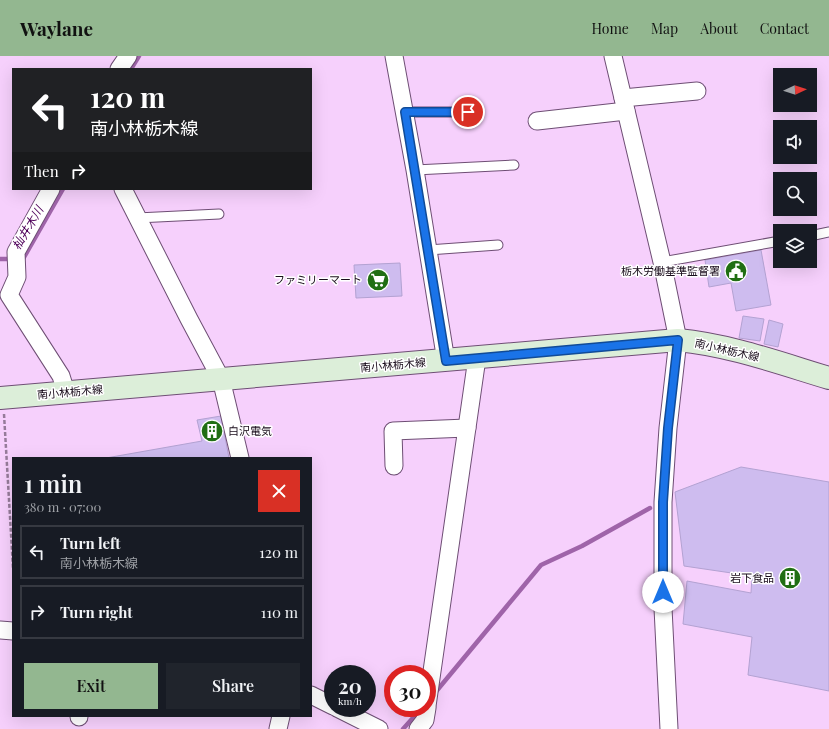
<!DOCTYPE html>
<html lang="en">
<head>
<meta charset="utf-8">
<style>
  :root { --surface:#171b24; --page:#20242c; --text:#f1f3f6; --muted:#9ea1a6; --line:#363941; --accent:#93b790 }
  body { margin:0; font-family:"Playfair Display","Noto Sans JP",serif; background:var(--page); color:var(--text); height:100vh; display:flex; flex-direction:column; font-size:15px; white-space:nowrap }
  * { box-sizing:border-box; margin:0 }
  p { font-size:13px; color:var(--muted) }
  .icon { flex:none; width:22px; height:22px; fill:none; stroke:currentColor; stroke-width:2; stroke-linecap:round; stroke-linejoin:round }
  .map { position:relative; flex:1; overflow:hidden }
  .details { position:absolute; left:12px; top:401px; width:300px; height:260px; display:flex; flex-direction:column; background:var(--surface); border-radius:0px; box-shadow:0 4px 16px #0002 }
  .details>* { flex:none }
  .hud { position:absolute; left:12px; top:12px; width:300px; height:122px; border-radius:0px; box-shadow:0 4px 16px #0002; background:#202124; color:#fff; overflow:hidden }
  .needle { width:26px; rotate:86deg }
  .tools { position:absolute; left:773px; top:12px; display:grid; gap:8px }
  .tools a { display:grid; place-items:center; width:44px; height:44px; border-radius:0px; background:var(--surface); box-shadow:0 4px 16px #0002; font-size:20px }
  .speed { position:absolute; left:324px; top:609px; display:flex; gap:8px; font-size:20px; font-weight:700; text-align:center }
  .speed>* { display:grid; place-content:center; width:52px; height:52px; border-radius:50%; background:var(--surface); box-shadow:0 4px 16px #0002; line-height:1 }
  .speed small { font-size:10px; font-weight:400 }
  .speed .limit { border:6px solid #d22; background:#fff; color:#111 }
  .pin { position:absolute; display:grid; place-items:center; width:34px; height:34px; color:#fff; margin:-17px; border:2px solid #fff; border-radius:50%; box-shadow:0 1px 4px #0007 }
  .me { position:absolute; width:44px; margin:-22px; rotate:0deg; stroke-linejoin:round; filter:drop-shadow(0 0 3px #0008) }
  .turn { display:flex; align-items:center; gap:14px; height:84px; padding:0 12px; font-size:18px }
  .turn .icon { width:52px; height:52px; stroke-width:2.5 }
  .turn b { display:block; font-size:28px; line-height:34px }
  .then { display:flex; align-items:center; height:38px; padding:0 12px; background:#0003; gap:8px; font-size:15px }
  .round { display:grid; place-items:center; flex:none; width:42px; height:42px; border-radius:0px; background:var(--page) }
  .headline { display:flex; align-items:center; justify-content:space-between; height:68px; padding:0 12px }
  h1 { font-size:24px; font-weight:600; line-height:30px }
  .button { display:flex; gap:8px; margin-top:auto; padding:8px 12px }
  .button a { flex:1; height:46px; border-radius:0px; background:var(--accent); color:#111; font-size:16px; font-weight:600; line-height:46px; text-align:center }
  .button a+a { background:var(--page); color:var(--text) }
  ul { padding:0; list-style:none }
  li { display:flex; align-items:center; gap:12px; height:54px; margin:0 8px 6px; padding:0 4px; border:2px solid var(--line); border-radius:0px }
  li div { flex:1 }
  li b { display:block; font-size:15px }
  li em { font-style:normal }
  header { display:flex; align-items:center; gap:24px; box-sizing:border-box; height:56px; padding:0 20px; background:var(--accent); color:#111 }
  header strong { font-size:19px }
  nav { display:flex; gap:22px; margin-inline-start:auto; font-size:14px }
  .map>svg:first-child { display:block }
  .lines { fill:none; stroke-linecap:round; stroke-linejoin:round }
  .stream { stroke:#9f64a9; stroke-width:4.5 }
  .building { fill:#cebcef; stroke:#b3a2d2 }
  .lane-casing { stroke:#6e4e74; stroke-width:11 }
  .street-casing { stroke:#6e4e74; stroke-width:19 }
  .secondary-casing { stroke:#6e4e74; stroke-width:24 }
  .path { stroke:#967b9a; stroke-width:2.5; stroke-dasharray:4 2; stroke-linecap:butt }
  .lane { stroke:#fff; stroke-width:9 }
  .street { stroke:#fff; stroke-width:17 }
  .secondary { stroke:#dceed9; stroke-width:22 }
  .route-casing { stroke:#114b97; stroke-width:10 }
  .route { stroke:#1a73e8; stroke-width:7 }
  .labels { text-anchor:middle; stroke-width:3; stroke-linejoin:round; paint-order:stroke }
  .poi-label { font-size:11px; fill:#190c1b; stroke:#fff; text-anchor:end }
  .street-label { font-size:11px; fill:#190c1b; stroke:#fff }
  .water-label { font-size:12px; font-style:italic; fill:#4e005a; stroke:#fff }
</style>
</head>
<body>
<header>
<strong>Waylane</strong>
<nav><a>Home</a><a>Map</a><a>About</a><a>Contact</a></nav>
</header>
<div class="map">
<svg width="829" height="673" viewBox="0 0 829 673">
  <rect width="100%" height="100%" fill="#f6d0fc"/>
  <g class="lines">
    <g class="stream">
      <polyline points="131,13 139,0"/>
      <polyline points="0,203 12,203"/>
      <polyline points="21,203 23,203 63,133"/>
      <polyline points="434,638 541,509 582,490 650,452"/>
      <polyline points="403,673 421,653"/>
    </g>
  </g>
  <g class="building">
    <polygon points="761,194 771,249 736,255 731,227 709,231 705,204"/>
    <polygon points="400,207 402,240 356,242 354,209"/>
    <polygon points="743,260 764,263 760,285 739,282"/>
    <polygon points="769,264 783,268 778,291 764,288"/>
    <polygon points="221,360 229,402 106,402 202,385 197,364"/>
    <polygon points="741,411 829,426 829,635 748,619 752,581 683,568 687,525 751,537 752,520 684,510 675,436"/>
  </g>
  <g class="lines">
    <g class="lane-casing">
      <g id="lane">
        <polyline points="405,56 469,56"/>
        <polyline points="415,114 514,109"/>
        <polyline points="137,162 219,158"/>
        <polyline points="810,180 829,176"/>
        <polyline points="428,194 498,189"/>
        <polyline points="662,206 780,185"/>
      </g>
    </g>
    <g class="street-casing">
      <g id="street">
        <polyline points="394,0 415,114 446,305"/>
        <polyline points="613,0 662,206 678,284 668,372 663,446 663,552 669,673"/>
        <polyline points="119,13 128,0"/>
        <polyline points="623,42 697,35"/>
        <polyline points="537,65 626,55"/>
        <polyline points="51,133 16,196 17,221 9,239 61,320 66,336"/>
        <polyline points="123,133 189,263 221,323 240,402"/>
        <polyline points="394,410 393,375 467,372"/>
        <polyline points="0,574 13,575"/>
        <polyline points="311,639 333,650"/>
        <polyline points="427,650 477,302"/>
        <polyline points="337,652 379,673"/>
        <polyline points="79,661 79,660"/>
        <polyline points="278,673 281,660"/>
        <polyline points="418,673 425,664 427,652"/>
      </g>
    </g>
    <g class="secondary-casing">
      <path id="secondary" d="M0,342l678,-58c52,5 101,23 151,38"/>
    </g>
    <polyline class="path" points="4,358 13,512"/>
    <use href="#lane" class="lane"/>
    <use href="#street" class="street"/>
    <use href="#secondary" class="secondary"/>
  </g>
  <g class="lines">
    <g class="route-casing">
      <polyline id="route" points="468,56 405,56 446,305 678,284 668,372 663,446 663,536"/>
    </g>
    <use href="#route" class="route"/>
  </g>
  <defs>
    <g id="civic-disc" transform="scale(1.15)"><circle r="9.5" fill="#206e13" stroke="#fff"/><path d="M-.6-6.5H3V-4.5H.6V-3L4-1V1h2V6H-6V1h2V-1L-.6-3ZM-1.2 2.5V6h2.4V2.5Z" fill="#fff"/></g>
    <g id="supermarket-disc" transform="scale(1.15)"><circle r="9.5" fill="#206e13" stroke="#fff"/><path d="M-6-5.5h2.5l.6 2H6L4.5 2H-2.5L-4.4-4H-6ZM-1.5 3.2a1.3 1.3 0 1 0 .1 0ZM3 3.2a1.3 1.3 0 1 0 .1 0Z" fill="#fff"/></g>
    <g id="building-disc" transform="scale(1.15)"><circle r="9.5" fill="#206e13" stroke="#fff"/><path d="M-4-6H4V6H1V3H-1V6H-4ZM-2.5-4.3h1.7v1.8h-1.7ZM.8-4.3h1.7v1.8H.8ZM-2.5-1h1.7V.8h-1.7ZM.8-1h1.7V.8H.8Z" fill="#fff"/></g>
  </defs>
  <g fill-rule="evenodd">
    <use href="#civic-disc" x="736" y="215"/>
    <use href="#supermarket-disc" x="378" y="224"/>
    <use href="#building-disc" x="212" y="375"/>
    <use href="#building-disc" x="790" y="522"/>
  </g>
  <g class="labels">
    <g class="poi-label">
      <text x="720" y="219">栃木労働基準監督署</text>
      <text x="362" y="228">ファミリーマート</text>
      <text x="228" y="379" text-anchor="start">白沢電気</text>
      <text x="774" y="526">岩下食品</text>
    </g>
    <g class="street-label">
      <text transform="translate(727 294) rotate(13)" y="4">南小林栃木線</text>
      <text transform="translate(393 309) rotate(-5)" y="4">南小林栃木線</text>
      <text transform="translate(70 336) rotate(-5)" y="4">南小林栃木線</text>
    </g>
    <g class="water-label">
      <text transform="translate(28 172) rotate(-59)" y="4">杣井木川</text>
    </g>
  </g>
</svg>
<div class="tools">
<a><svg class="needle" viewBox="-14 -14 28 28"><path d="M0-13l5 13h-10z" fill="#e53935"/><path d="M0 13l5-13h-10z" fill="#9ea1a6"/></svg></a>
<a><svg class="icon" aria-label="sound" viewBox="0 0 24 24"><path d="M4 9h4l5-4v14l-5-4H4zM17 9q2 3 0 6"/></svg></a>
<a><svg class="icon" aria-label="search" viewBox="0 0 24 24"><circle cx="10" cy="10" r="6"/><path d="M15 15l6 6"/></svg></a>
<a><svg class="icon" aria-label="layers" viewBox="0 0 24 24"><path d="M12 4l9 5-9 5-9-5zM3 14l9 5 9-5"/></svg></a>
</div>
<div class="speed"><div>20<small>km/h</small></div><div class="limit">30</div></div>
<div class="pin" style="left:468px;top:56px;background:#d93025"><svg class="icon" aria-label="arrive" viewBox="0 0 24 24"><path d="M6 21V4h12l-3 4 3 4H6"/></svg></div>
<svg class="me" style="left:663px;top:536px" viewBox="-20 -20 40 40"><circle r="19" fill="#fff"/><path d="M0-13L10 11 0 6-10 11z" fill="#1a73e8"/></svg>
<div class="hud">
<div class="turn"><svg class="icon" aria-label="left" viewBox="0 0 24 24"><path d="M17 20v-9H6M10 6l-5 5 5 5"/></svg><div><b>120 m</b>南小林栃木線</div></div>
<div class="then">Then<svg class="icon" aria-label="right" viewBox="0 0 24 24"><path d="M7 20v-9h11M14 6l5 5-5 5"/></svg></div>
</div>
<section class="details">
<div class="headline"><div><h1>1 min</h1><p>380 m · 07:00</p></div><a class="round" style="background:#d93025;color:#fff"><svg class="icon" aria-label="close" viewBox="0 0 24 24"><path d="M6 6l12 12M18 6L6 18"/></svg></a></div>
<ul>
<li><svg class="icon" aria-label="left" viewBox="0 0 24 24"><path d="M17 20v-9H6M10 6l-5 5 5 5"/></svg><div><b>Turn left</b><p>南小林栃木線</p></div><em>120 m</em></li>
<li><svg class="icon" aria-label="right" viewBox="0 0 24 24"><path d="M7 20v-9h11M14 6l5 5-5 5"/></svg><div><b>Turn right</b></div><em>110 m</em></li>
</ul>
<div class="button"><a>Exit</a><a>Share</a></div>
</section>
</div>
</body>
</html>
